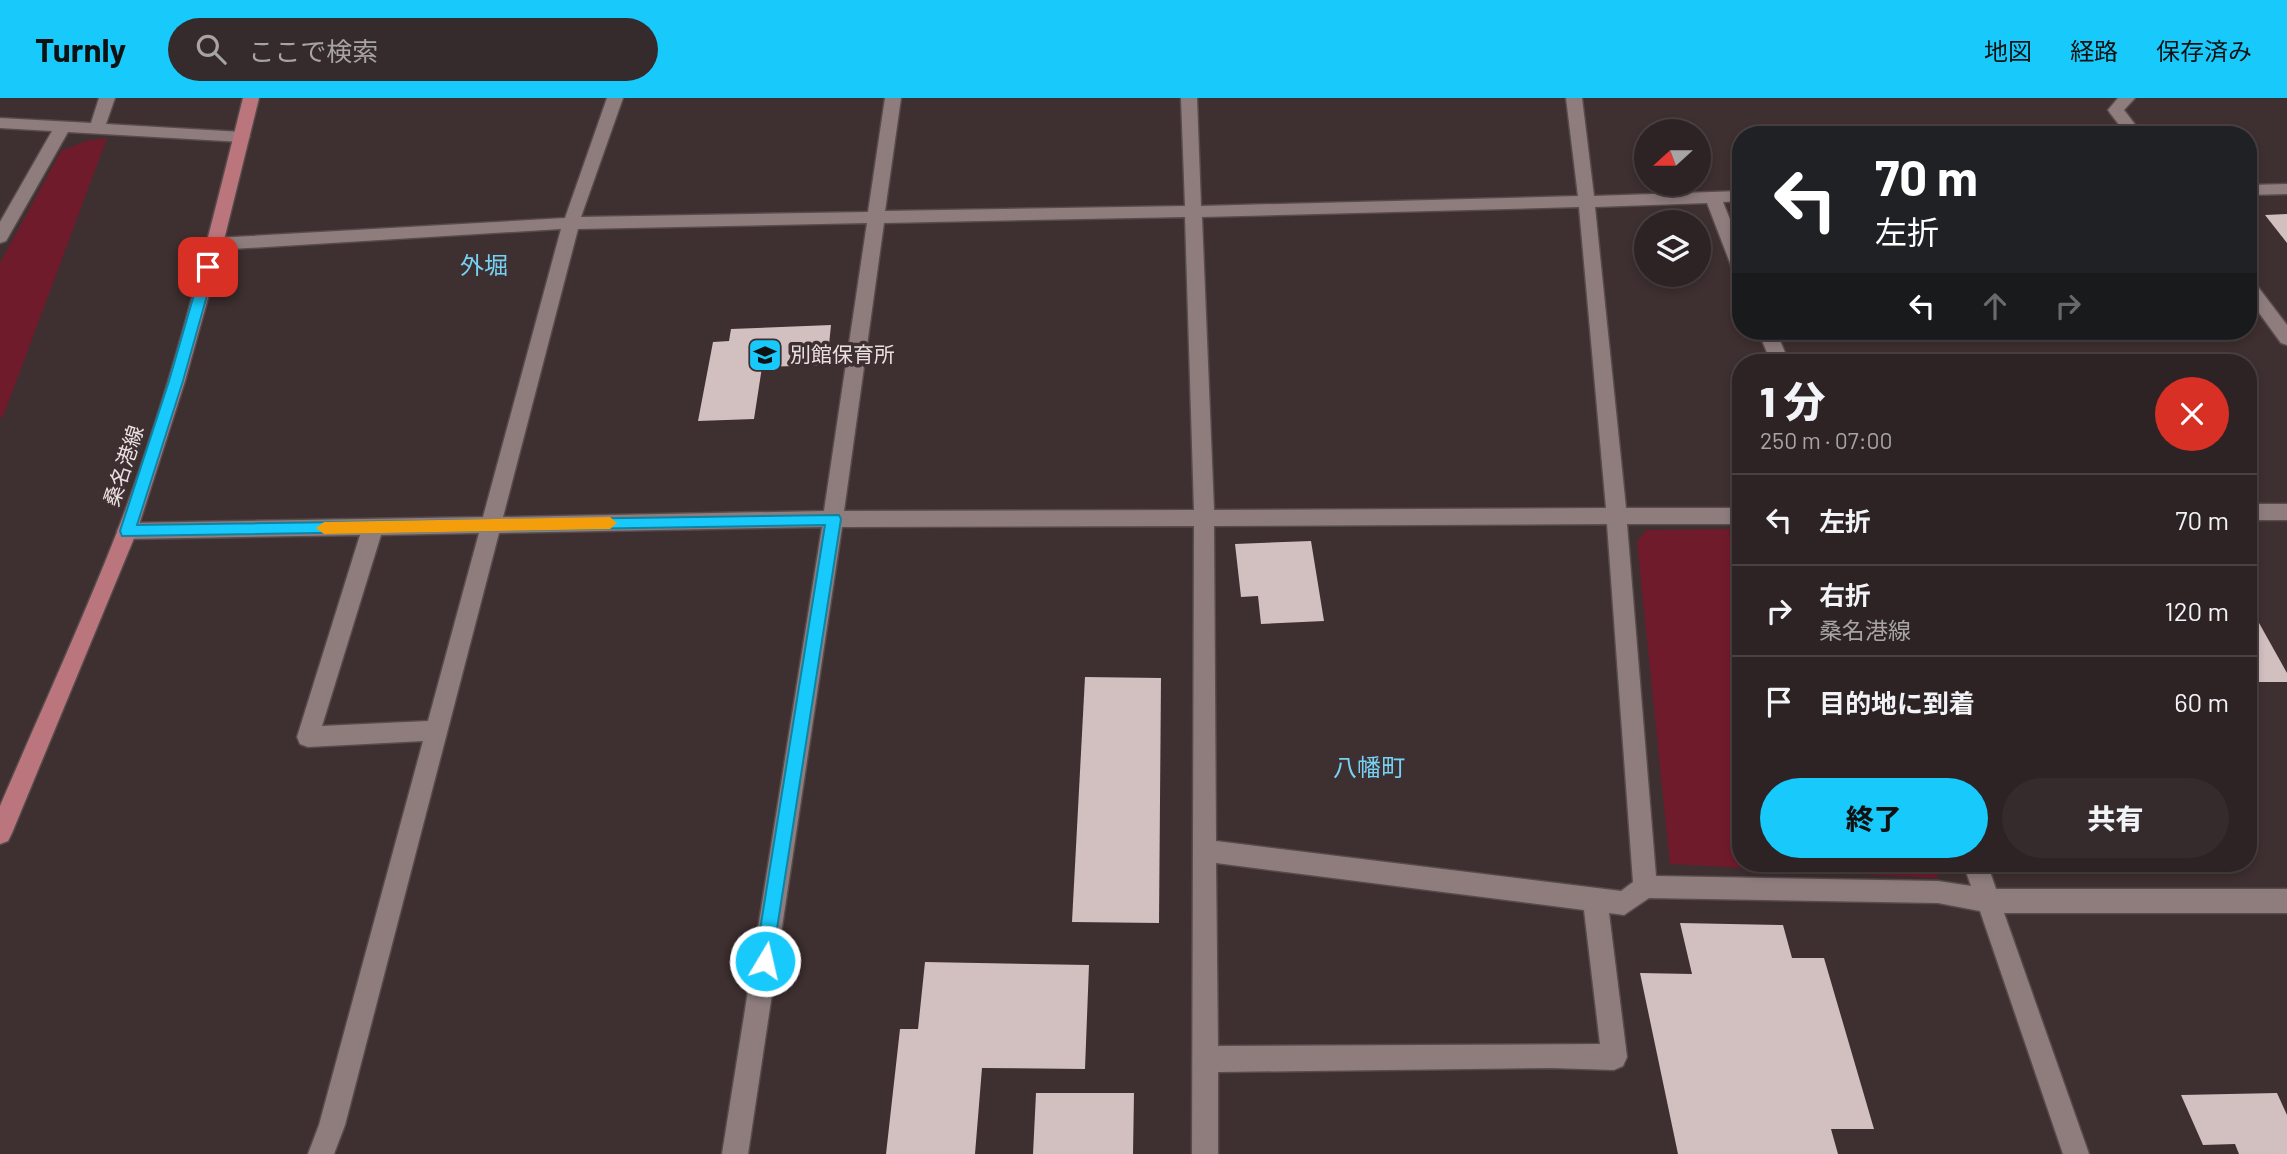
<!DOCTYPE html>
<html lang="ja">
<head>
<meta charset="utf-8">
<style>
  :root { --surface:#2e2324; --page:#362b2c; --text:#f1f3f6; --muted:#a7a4a6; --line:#494041; --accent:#17cafb }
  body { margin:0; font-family:Barlow,"Noto Sans JP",sans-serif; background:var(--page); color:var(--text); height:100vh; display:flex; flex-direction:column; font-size:26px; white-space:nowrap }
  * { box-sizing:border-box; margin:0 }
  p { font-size:23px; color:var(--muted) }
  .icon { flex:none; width:38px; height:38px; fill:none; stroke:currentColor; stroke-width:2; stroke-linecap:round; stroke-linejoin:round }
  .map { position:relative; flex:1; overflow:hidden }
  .drawer { position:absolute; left:1732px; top:256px; width:525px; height:518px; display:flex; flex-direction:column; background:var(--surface); border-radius:28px; box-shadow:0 4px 10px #0003,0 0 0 2px var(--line) }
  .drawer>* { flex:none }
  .hud { position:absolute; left:1732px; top:28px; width:525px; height:214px; border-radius:28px; box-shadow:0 4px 10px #0003,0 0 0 2px var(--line); background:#202124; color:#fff; overflow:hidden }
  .needle { width:46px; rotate:249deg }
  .controls { position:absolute; left:1634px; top:21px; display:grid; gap:14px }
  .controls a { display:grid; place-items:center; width:77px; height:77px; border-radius:50%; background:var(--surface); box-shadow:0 4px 10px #0003,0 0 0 2px var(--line); font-size:35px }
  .pin { position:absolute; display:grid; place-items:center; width:60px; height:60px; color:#fff; margin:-30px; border-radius:14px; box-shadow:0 4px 10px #0006 }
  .me { position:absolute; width:77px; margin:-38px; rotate:9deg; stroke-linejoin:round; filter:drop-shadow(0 0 5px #0008) }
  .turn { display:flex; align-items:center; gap:24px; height:147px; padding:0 28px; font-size:32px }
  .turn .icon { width:91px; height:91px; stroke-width:2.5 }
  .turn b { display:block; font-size:49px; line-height:60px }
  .lanes { display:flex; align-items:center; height:66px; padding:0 28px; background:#0003; justify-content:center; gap:35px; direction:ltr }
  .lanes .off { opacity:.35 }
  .round { display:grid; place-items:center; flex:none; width:74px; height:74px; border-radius:37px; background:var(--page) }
  .headline { display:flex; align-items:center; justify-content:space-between; height:119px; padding:0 28px }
  h1 { font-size:42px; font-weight:800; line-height:52px }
  .primary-button { display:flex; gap:14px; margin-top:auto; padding:14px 28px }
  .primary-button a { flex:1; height:80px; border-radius:42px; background:var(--accent); color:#111; font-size:28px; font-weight:800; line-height:80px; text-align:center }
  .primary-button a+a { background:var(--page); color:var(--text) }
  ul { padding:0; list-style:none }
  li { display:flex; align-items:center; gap:21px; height:91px; padding:0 28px; border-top:2px solid var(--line) }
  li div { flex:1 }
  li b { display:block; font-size:26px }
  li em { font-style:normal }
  header { display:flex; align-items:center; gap:42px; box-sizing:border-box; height:98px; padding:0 35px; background:var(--accent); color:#111 }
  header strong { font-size:33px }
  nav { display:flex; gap:38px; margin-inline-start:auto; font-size:24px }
  .search { width:490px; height:63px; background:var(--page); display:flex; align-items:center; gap:18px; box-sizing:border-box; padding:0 24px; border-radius:38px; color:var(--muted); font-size:26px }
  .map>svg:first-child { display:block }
  .green { fill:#701b2c }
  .building { fill:#d2bfc0 }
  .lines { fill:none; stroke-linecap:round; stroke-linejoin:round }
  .minor-casing { stroke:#574b4c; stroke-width:3 }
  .major-casing { stroke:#574b4c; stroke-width:3 }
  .minor { fill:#8f7d7e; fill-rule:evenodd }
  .major { fill:#bb767d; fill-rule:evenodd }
  .route { fill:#17cafb; stroke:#0f83a3; stroke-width:2 }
  .slow { fill:#f59e0b }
  .labels { text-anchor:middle; stroke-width:7; stroke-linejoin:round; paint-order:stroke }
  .poi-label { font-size:21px; fill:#eae0e1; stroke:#3e2f30; text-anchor:start }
  .street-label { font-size:21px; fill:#eae0e1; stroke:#3e2f30 }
  .quarter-label { font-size:24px; fill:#76d2f4; stroke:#3e2f30 }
</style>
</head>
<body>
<header>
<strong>Turnly</strong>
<div class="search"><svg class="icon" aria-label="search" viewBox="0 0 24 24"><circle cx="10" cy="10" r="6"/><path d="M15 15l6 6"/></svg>ここで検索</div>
<nav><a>地図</a><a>経路</a><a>保存済み</a></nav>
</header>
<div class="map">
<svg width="2287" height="1056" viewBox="0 0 2287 1056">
  <rect width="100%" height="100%" fill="#3e2f30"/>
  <g class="green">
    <polygon points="107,40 3,319 0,319 0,165 61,53 86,43"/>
    <polygon points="1741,431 1741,765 1945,765 1947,769 1935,780 1670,766 1637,444 1646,432"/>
  </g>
  <g class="building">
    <polygon points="2287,116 2287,145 2265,117"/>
    <polygon points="831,227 827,267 762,269 754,321 698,323 713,244 729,243 731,231"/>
    <polygon points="1311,443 1324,523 1261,526 1258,498 1241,499 1235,446"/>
    <polygon points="2249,507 2287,575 2287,584 2249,584"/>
    <polygon points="1085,579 1161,580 1159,825 1072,824"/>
    <polygon points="1680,825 1783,827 1792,860 1824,860 1874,1031 1831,1031 1838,1056 1678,1056 1640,875 1692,876"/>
    <polygon points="925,864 1089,867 1085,971 982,970 975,1056 886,1056 900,931 918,931"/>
    <polygon points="1036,995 1134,995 1133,1056 1033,1056"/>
    <polygon points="2277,995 2287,1017 2287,1056 2239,1056 2235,1046 2203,1047 2181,997"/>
  </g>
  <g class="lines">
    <g class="minor-casing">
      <g id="minor">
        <polygon points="99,0 115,0 106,26 242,34 250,39 242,44 68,34 6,143 0,145 0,124 52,33 0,30 0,20 91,25"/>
        <path d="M607,0h16l-42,119 287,-5 17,-114h16l-16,113 300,-5 -4,-108h16l4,108 377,-10 -12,-98h16l12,98 147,-5v10l-18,1 18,45v27l-9,-6 -25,-65 -112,4 31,301h115v16h-114l29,352 282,5 33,5 -8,-23h24l9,26h291v24h-283l85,241h-26l-83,-243 -42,-8 -289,-5 -25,17 -15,-2 18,144 -4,9 -9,4 -62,-2 -334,4v82h-26l2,-628 -352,1 -94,627h-26l100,-627 -323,6 -154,592 -11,29h-26l11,-29 104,-384 -115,6 -8,-3 -3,-7 63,-202 -233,4 -7,-2 -3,-6 3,-6 7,-2 356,-6 78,-288 -346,21 -8,-6 8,-6 350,-20zM1579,109l27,301 -392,2 -12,-293zM1185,119l9,293 -350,1 40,-288zM867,125l-43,288 -321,6 75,-288zM1607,426l26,358 -12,9 -405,-50 -2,-315zM479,435l-51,188 -106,5 59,-191zM1216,765l368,47 16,134 -382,2z"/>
        <polygon points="2118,0 2135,0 2124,12 2143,37 2127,37 2110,15 2108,12"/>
        <polygon points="2287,86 2287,96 2249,97 2249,87"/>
        <polygon points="2249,183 2255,185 2287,227 2287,247 2281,245 2249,201"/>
        <polygon points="1758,233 1776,233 1789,264 1771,264"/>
        <rect x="2249" y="406" width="38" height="16"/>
      </g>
    </g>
    <g class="major-casing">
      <path id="major" d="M243,0h16l-36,146 -38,137 -48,150 -125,302 -4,8 -8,3v-38c39,-91 81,-182 117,-274 54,-141 90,-289 126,-434z"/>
    </g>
    <use href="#minor" class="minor"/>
    <use href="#major" class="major"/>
  </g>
  <polygon class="route" points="208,164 215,169 183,283 137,427 839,417 841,421 771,869 765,872 758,869 755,863 825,427 122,438 120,433 169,283 202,169"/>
  <polygon class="slow" points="610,419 617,425 610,431 324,436 316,430 324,424"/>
  <defs>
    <g id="school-square" transform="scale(1.75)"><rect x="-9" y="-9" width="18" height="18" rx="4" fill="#17cafb" stroke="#3e2f30"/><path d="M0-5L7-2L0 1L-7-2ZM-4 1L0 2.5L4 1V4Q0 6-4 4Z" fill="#111"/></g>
  </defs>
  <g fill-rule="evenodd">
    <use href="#school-square" x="765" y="257"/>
  </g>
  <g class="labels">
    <g class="poi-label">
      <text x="790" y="264">別館保育所</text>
    </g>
    <g class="street-label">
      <text transform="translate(124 368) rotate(-72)" y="7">桑名港線</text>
    </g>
    <g class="quarter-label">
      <text x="484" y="176">外堀</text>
      <text x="1369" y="678">八幡町</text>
    </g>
  </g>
</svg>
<div class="controls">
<a><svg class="needle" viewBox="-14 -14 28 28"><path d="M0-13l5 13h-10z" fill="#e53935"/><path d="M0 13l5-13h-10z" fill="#a7a4a6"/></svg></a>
<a><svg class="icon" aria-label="layers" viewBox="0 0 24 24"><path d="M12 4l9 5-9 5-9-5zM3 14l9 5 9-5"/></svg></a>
</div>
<div class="pin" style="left:208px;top:169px;background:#d93025"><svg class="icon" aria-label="arrive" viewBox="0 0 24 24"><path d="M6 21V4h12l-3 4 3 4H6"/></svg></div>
<svg class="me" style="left:765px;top:863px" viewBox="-20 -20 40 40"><circle r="17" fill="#17cafb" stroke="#fff" stroke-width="3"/><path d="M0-11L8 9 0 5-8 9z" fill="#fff"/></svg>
<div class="hud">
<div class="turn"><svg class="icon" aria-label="left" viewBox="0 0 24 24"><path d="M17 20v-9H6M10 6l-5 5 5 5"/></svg><div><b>70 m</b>左折</div></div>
<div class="lanes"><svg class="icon" aria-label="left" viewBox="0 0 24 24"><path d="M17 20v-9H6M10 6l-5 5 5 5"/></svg><svg class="icon off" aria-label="ahead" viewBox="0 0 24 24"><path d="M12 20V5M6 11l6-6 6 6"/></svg><svg class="icon off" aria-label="right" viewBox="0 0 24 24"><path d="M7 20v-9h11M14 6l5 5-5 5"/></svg></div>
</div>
<section class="drawer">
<div class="headline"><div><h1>1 分</h1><p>250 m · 07:00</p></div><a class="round" style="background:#d93025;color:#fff"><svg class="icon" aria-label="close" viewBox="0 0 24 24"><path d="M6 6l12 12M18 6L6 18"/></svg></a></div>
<ul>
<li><svg class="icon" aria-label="left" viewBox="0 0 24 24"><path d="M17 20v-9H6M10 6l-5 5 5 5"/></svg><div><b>左折</b></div><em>70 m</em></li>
<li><svg class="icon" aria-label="right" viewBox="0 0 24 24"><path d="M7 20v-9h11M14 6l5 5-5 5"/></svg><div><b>右折</b><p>桑名港線</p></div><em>120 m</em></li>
<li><svg class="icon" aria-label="arrive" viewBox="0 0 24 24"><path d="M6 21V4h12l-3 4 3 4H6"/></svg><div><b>目的地に到着</b></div><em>60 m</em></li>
</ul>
<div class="primary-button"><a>終了</a><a>共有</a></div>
</section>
</div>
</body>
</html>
